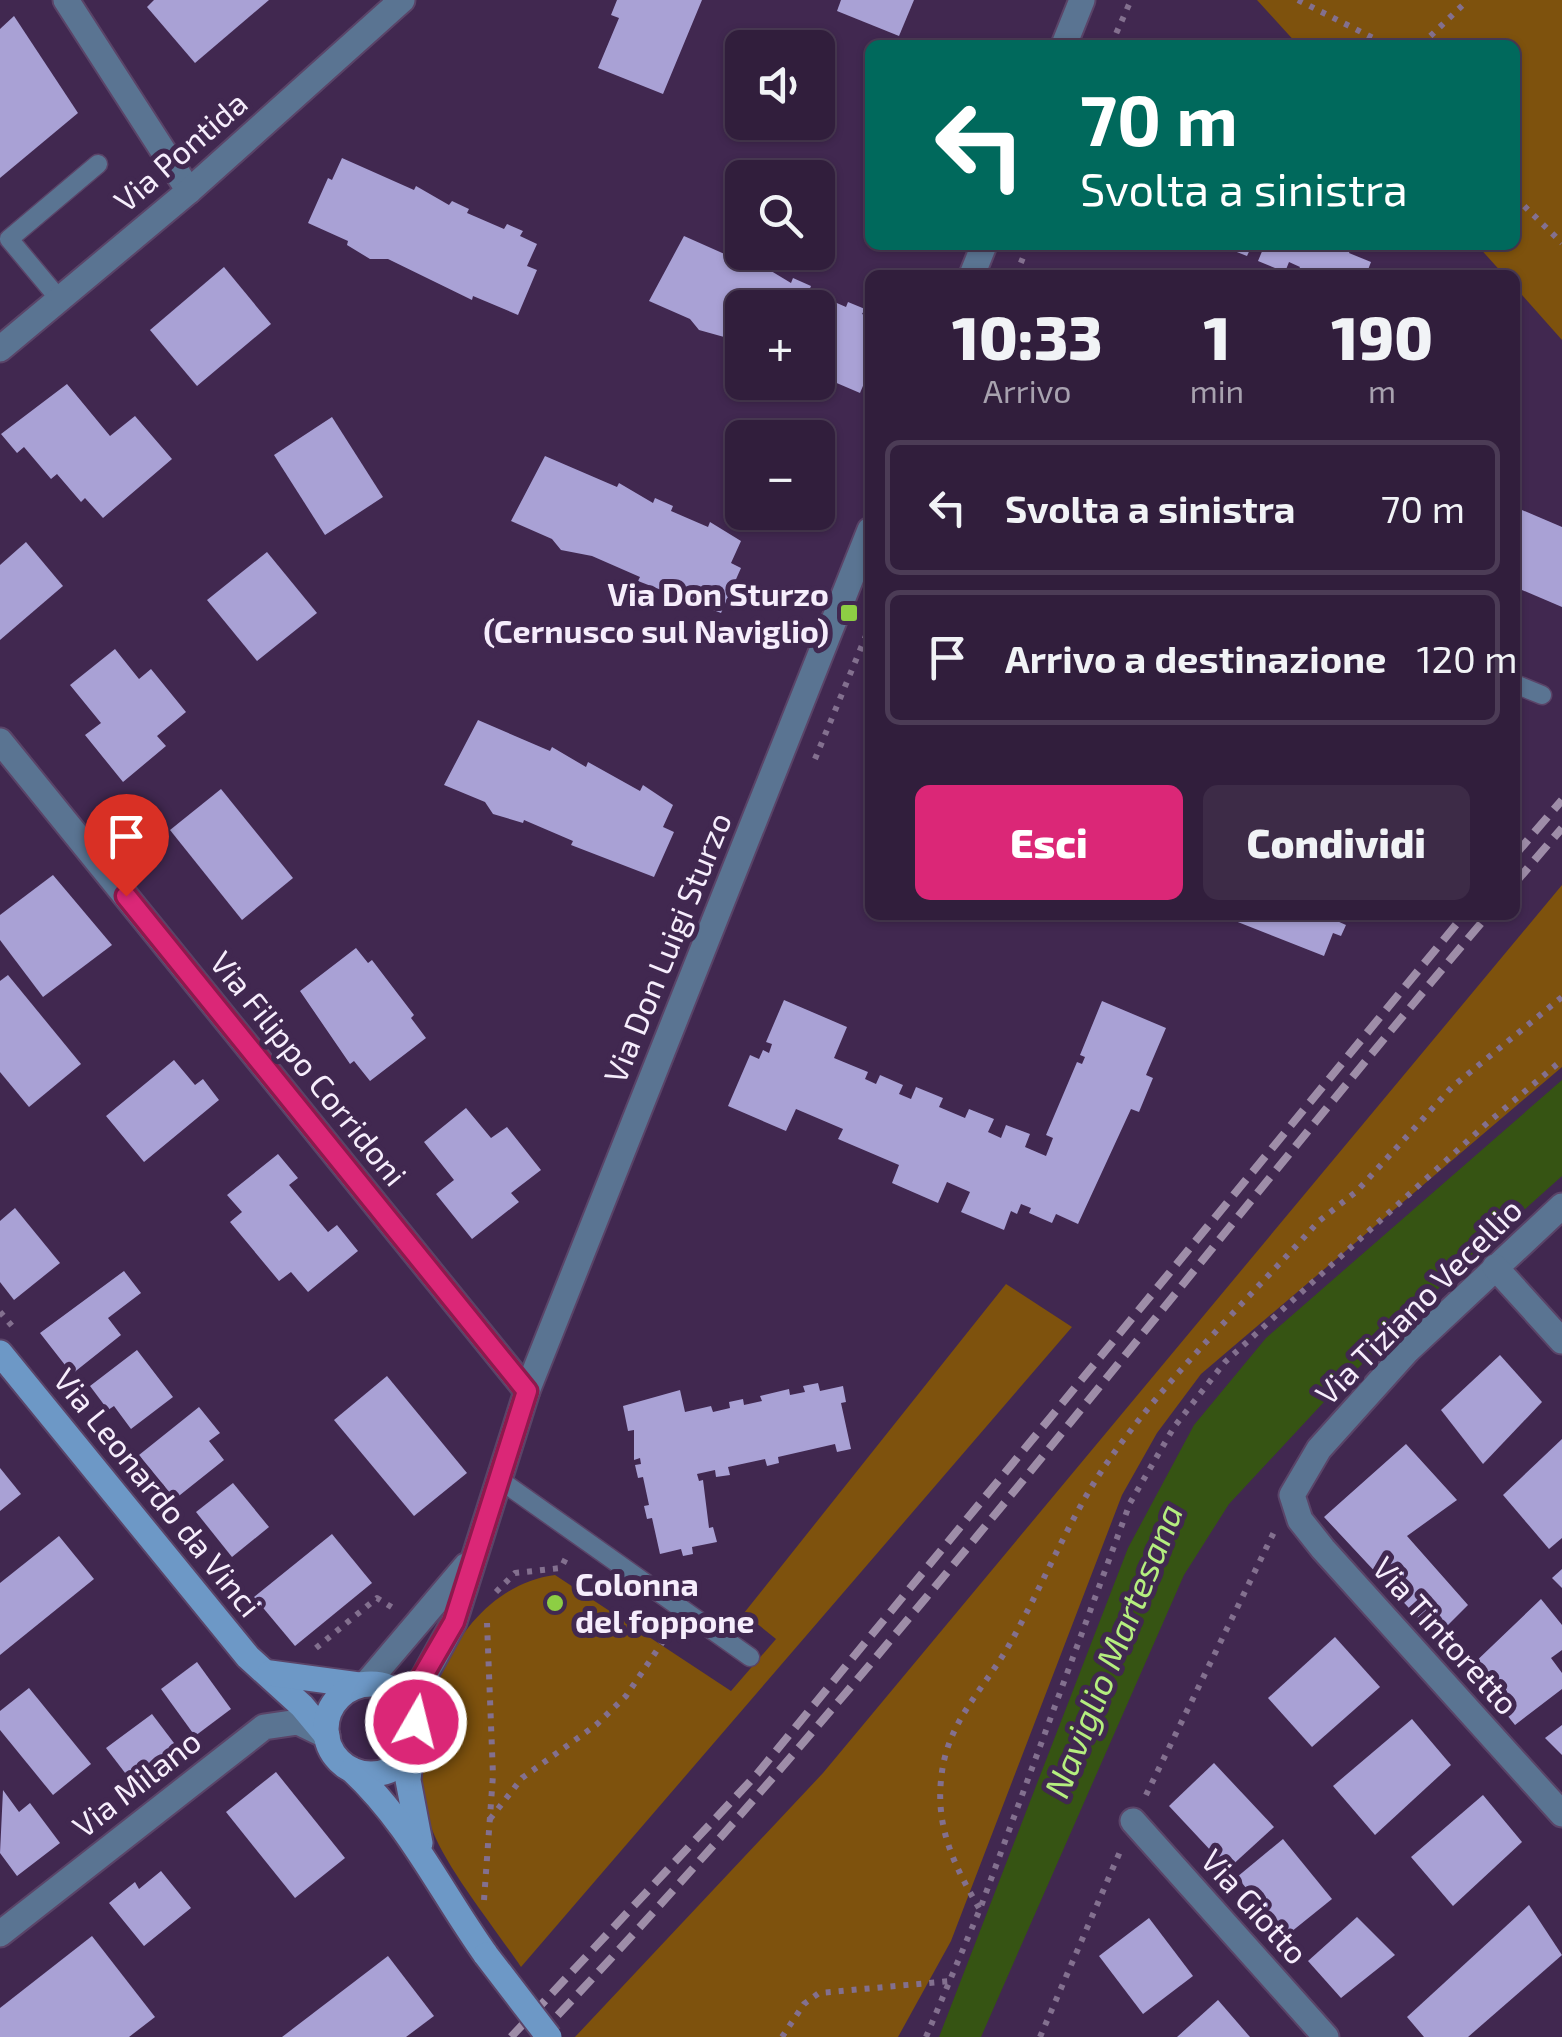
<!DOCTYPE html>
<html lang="it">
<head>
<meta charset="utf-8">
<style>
  :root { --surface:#311e3c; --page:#3d2b47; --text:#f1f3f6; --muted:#a8a2af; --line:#4c3c56; --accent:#db2777 }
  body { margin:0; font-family:"Exo 2",sans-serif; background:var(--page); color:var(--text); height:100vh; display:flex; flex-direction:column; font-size:38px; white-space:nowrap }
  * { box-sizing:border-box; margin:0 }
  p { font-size:32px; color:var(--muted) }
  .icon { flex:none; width:55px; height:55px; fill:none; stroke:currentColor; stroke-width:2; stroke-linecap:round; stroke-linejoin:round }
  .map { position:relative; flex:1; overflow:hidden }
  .sheet { position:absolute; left:865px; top:270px; width:655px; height:650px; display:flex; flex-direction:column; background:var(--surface); border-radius:15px; box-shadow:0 2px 8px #0004,0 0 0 2px var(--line) }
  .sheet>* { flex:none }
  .banner { position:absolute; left:865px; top:40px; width:655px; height:210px; border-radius:15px; box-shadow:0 2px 8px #0004,0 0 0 2px var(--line); background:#00695c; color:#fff; overflow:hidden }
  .buttons { position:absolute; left:725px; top:30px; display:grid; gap:20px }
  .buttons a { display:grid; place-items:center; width:110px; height:110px; border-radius:15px; background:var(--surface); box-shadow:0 2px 8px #0004,0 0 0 2px var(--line); font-size:50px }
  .pin { position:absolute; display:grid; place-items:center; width:85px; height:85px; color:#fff; margin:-102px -42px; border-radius:50% 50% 50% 0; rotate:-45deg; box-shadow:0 0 10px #0007 }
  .pin .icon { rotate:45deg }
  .me { position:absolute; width:110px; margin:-55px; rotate:8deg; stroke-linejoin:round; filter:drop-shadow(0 0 8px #0008) }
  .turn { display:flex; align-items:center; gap:35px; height:210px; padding:0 50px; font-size:45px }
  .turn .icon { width:130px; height:130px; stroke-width:2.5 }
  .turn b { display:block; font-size:70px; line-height:85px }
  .eta { display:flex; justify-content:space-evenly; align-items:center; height:170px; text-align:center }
  .eta b { font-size:60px; font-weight:800; line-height:70px }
  .primary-button { display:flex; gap:20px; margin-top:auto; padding:20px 50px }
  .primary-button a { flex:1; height:115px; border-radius:15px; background:var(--accent); color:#fff; font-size:40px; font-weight:800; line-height:115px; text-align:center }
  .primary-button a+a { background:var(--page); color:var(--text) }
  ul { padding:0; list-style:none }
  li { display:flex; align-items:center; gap:30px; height:135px; margin:0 20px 15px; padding:0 30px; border:5px solid var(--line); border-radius:15px }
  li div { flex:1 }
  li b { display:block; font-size:38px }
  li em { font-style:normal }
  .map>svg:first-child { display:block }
  .green { fill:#7e520d }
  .water { fill:#365413 }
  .building { fill:#a9a1d5 }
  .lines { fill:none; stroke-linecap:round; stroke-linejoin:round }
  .lane-casing { stroke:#5a4468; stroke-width:21 }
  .street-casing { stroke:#5a4468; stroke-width:29 }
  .secondary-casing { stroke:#5a4468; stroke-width:29 }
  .path { stroke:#83708f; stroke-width:6; stroke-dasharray:5 8; stroke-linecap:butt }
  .lane { stroke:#5a7492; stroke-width:18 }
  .street { stroke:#5a7492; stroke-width:25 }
  .secondary { stroke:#6d98c6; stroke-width:25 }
  .rail { stroke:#9e8da8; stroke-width:8; stroke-dasharray:20 10; stroke-linecap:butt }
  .secondary-bridge-casing { stroke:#5a4468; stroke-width:29; stroke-linecap:butt }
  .secondary-bridge { stroke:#6d98c6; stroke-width:25 }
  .route-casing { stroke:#8e194d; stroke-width:25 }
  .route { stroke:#db2777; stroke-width:18 }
  .poi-dot { fill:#8dce44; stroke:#412850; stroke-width:4 }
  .labels { text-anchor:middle; stroke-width:10; stroke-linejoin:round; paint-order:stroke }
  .street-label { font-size:32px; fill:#f6edfc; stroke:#412850 }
  .poi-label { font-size:32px; font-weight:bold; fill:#f6edfc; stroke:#412850; text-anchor:end }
  .water-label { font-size:35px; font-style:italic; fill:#b5ee7f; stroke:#412850 }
</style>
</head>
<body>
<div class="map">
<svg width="1562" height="2037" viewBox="0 0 1562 2037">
  <rect width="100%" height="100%" fill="#412850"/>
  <g class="green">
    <polygon points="1257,0 1562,0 1562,340 1515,287 1515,275 1504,275 1477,245 1515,245 1515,45 1298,45"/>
    <polygon points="1562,885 1562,1067 1201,1374 1157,1433 1122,1495 951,1941 898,2037 575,2037 823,1773"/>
    <path d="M1006,1284l66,43 -551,640c-24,-36 -73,-97 -88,-135 -36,-91 16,-243 122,-257l176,116 45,-52 -32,-26z"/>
  </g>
  <polygon class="water" points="1562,1080 1562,1176 1455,1272 1323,1403 1229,1504 1184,1575 981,2037 939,2037 1128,1548 1194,1425 1266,1338"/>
  <g class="building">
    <polygon points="154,0 269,0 195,63 147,7"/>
    <polygon points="617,0 702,0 663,94 598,68 619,18 611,15"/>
    <polygon points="841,0 914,0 899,36 837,11"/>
    <polygon points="14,16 78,113 0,178 0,29"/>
    <polygon points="342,158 414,190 416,186 449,205 452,201 469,209 467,213 504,229 507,224 523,231 520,236 537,244 527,266 537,270 518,315 473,296 472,300 388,259 370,259 347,245 348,241 308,223 328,178 332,180"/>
    <polygon points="684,236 756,268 758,263 791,283 793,278 811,286 809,291 846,307 848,302 865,309 862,314 870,317 870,369 860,393 818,375 818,308 742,308 742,342 699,330 690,319 649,301"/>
    <polygon points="1219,245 1252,245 1247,256"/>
    <polygon points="1254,245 1352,245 1349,253 1371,262 1366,275 1296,275 1300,267 1289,262 1285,272 1258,261 1263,249"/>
    <polygon points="224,267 271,324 197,386 150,330"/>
    <polygon points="67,384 110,436 135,416 172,459 103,518 85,498 81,502 57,474 51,479 24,447 17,453 1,434"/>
    <polygon points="332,417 383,497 325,535 274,455"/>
    <polygon points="545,456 617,487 619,483 653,503 655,498 673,506 671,511 708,527 710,522 741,541 731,563 741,568 721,613 638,581 640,577 592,556 561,550 552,539 511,521"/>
    <polygon points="1515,507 1562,527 1562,607 1515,587"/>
    <polygon points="26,542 63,586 0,640 0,565"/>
    <polygon points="267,552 317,613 257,661 207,600"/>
    <polygon points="115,649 139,679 151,669 186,712 157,736 166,746 123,782 85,735 101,723 70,685"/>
    <polygon points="478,720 550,751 552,747 586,767 588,762 640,791 643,785 673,805 663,827 674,832 654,877 571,845 573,841 524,820 523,823 493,814 485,802 444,785"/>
    <polygon points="221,789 293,878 242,920 170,830"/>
    <polygon points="53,875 112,945 43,997 0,940 0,915"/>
    <polygon points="1220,915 1340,915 1337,921 1346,925 1341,936 1333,933 1324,956"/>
    <polygon points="356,948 368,963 372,960 414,1015 411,1018 426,1038 370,1081 354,1061 350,1064 300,991"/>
    <polygon points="8,975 81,1064 29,1107 0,1072 0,981"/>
    <polygon points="784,1000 847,1027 834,1058 868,1072 865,1079 876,1084 880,1075 903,1085 899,1094 911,1099 916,1087 943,1098 939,1107 965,1118 969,1109 994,1119 988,1132 1001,1138 1006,1125 1030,1134 1025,1147 1046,1156 1053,1138 1046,1135 1077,1062 1082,1064 1085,1057 1080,1055 1102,1001 1166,1028 1146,1075 1153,1078 1139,1112 1131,1109 1078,1224 1056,1214 1052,1223 1029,1213 1031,1208 1021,1204 1017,1214 1011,1211 1004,1230 961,1212 970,1192 947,1182 938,1203 892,1183 899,1165 838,1139 843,1129 796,1109 786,1131 728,1106 750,1055 759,1059 763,1050 769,1053 772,1044 766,1042"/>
    <polygon points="174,1060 195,1085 203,1079 219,1100 144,1162 106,1116"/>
    <polygon points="466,1108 491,1138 507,1127 541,1170 511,1193 519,1202 472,1239 436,1194 454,1180 424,1142"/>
    <polygon points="278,1154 298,1178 289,1185 328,1232 337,1225 358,1251 308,1292 291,1272 279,1281 230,1222 242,1212 227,1195"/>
    <polygon points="15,1208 60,1263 14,1300 0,1282 0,1221"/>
    <polygon points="124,1271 141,1293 108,1318 121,1335 72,1374 40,1333"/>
    <polygon points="137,1350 173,1397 131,1429 114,1406 108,1410 90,1386"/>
    <polygon points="1500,1355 1542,1402 1483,1464 1441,1410"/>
    <polygon points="387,1376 467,1473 414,1516 334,1420"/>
    <polygon points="818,1383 820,1391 843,1386 846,1402 841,1403 851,1449 837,1452 835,1444 778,1457 779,1463 767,1466 765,1459 728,1467 730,1475 716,1477 715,1470 697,1474 699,1481 703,1480 709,1528 713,1527 717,1542 692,1547 693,1554 683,1556 681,1549 660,1554 652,1518 647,1519 644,1506 649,1505 643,1477 638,1478 635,1465 641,1464 640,1458 634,1460 634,1430 628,1431 623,1406 680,1390 685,1412 711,1406 713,1412 730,1408 729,1402 743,1399 744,1405 762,1401 760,1396 789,1389 790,1395 805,1392 803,1386"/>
    <polygon points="199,1407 220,1433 209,1441 224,1460 175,1499 139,1455"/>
    <polygon points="1562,1439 1562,1538 1549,1549 1503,1495"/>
    <polygon points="1406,1444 1457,1500 1407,1536 1468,1605 1436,1637 1324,1517"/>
    <polygon points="0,1468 21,1494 0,1511"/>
    <polygon points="233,1483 269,1527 232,1557 196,1512"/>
    <polygon points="332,1534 372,1583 295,1646 254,1597"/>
    <polygon points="59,1536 94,1579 0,1655 0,1583"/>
    <polygon points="1562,1569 1562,1588 1552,1578"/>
    <polygon points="1541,1599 1562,1625 1562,1650 1551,1658 1562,1673 1562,1689 1515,1725 1469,1668"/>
    <polygon points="1335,1637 1380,1687 1312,1747 1268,1698"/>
    <polygon points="197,1662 231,1709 195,1736 161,1689"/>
    <polygon points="29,1688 91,1764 53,1795 0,1730 0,1711"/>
    <polygon points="152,1714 177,1747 132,1782 106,1748"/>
    <polygon points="1412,1719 1451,1765 1375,1835 1333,1786"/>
    <polygon points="1562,1725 1562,1755 1545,1738"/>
    <polygon points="1214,1763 1274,1827 1228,1869 1169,1806"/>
    <polygon points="276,1772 345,1858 295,1898 226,1812"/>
    <polygon points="3,1790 19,1812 30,1803 60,1843 17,1876 0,1853"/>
    <polygon points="1483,1795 1522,1842 1453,1906 1411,1857"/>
    <polygon points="1283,1839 1332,1899 1286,1936 1237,1877"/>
    <polygon points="161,1871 191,1908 144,1946 109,1903 135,1882 139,1889"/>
    <polygon points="1529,1905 1562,1955 1468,2037 1424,2037 1407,2017"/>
    <polygon points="1357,1917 1395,1955 1341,1998 1308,1961"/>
    <polygon points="1149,1918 1193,1976 1143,2014 1099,1956"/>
    <polygon points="92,1936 155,2017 129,2037 0,2037 0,2008"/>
    <polygon points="388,1956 434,2016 406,2037 282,2037"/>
    <polygon points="1218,2000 1250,2037 1177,2037"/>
  </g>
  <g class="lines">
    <g class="lane-casing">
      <g id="lane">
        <polyline points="60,300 9,239 98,164"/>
        <polyline points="1515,684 1542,695"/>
        <polyline points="500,1480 750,1657"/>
      </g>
    </g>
    <g class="street-casing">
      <g id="street">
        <polyline points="66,0 189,191"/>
        <polyline points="1064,45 1082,0"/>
        <polyline points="972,275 984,245"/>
        <polyline points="0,349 189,191 402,0"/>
        <polyline points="0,741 527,1391"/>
        <polyline points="1562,1206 1408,1350 1319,1449 1292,1495 1300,1520 1323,1549 1562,1814"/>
        <polyline points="1495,1267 1562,1341"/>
        <polyline points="366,1684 466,1566"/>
        <polyline points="409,1704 454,1622 527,1391 870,530"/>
        <polyline points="1133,1821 1326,2037"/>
        <polyline points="0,1934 264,1727 298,1722 327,1736"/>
      </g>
    </g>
    <g class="secondary-casing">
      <g id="secondary">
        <polyline points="0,1353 248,1657 302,1706 327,1736"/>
        <polyline points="270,1673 359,1685"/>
        <circle cx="371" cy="1729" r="45"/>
        <polyline points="411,1751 408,1780 420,1843"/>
        <path d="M352,1770c57,53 89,122 134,185"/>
      </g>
    </g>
    <g class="path">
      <polyline points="1298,0 1387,45"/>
      <polyline points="1111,45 1131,0"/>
      <polyline points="1421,45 1468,0"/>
      <polyline points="1515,197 1562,243"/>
      <polyline points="1016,275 1028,245"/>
      <polyline points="815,759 870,626"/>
      <polyline points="0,1312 12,1326"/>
      <polyline points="496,1592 515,1573 561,1568 567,1556"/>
      <polyline points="316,1648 377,1598 393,1608"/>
      <polyline points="441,1744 443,1707"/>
      <polyline points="1146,1795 1274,1532"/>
      <polyline points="490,1819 522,1778 596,1725 626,1696 672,1628"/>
      <polyline points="484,1900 493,1775 487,1623"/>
      <path d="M979,1908c-24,-41 -43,-79 -38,-128 5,-57 40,-87 67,-133 35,-61 61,-130 101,-187 56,-81 143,-165 210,-239l38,-30 95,-104 110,-90"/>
      <polyline points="782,2037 804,2004 819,1993 951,1981"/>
      <polyline points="926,2037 980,1909 1130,1503 1174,1427 1225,1362 1485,1125 1562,1060"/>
      <polyline points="1040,2037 1122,1847"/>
    </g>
    <use href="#lane" class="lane"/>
    <use href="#street" class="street"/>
    <use href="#secondary" class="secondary"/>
    <g class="rail">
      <polyline points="1515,855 1562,800"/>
      <polyline points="1515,883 1562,828"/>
      <polyline points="511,2037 757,1774 1464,915"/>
      <path d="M537,2037c340,-355 633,-748 951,-1122"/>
    </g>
    <g class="secondary-bridge-casing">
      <polyline id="secondary-bridge" points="486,1955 549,2037"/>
    </g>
    <use href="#secondary-bridge" class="secondary-bridge"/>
  </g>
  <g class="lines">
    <g class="route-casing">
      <polyline id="route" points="126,896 527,1391 454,1622 410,1698 416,1722"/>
    </g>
    <use href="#route" class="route"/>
  </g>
  <g class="poi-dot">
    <rect x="839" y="603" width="20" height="20" rx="5"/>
    <circle cx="555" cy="1603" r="10"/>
  </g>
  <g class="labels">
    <g class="street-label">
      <text transform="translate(181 152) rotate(-41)" y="11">Via Pontida</text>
      <text transform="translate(668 948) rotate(-68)" y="11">Via Don Luigi Sturzo</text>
      <text transform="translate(308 1069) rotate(51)" y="11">Via Filippo Corridoni</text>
      <text transform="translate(1419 1302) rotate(-45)" y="11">Via Tiziano Vecellio</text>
      <text transform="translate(157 1493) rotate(51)" y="11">Via Leonardo da Vinci</text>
      <text transform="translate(1445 1636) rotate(48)" y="11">Via Tintoretto</text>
      <text transform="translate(137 1784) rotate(-38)" y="11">Via Milano</text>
      <text transform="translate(1254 1907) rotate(48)" y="11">Via Giotto</text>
    </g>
    <g class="poi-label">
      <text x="829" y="606">Via Don Sturzo<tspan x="829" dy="37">(Cernusco sul Naviglio)</tspan></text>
      <text x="575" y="1596" text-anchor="start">Colonna<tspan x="575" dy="37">del foppone</tspan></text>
    </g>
    <g class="water-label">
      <text transform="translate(1114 1651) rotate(-68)" y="12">Naviglio Martesana</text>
    </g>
  </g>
</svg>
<div class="buttons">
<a><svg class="icon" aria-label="sound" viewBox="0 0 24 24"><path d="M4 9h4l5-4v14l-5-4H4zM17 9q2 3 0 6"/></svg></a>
<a><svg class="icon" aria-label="search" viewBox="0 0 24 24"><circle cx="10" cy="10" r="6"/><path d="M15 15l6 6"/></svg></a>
<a>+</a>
<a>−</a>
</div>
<div class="pin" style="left:126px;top:896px;background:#d93025"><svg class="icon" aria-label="arrive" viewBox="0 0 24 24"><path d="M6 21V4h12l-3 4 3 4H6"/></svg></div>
<svg class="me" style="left:416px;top:1722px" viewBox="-20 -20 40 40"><circle r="17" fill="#db2777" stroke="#fff" stroke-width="3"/><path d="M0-11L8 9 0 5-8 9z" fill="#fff"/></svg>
<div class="banner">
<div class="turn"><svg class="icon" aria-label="left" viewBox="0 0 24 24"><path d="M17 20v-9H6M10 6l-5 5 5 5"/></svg><div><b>70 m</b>Svolta a sinistra</div></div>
</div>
<section class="sheet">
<div class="eta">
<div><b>10:33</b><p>Arrivo</p></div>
<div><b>1</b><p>min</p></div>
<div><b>190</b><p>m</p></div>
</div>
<ul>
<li><svg class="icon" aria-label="left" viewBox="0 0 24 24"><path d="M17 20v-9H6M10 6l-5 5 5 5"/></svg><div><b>Svolta a sinistra</b></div><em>70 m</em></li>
<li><svg class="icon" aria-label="arrive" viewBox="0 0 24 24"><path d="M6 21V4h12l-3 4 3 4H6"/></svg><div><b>Arrivo a destinazione</b></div><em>120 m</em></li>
</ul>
<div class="primary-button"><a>Esci</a><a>Condividi</a></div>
</section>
</div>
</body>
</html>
